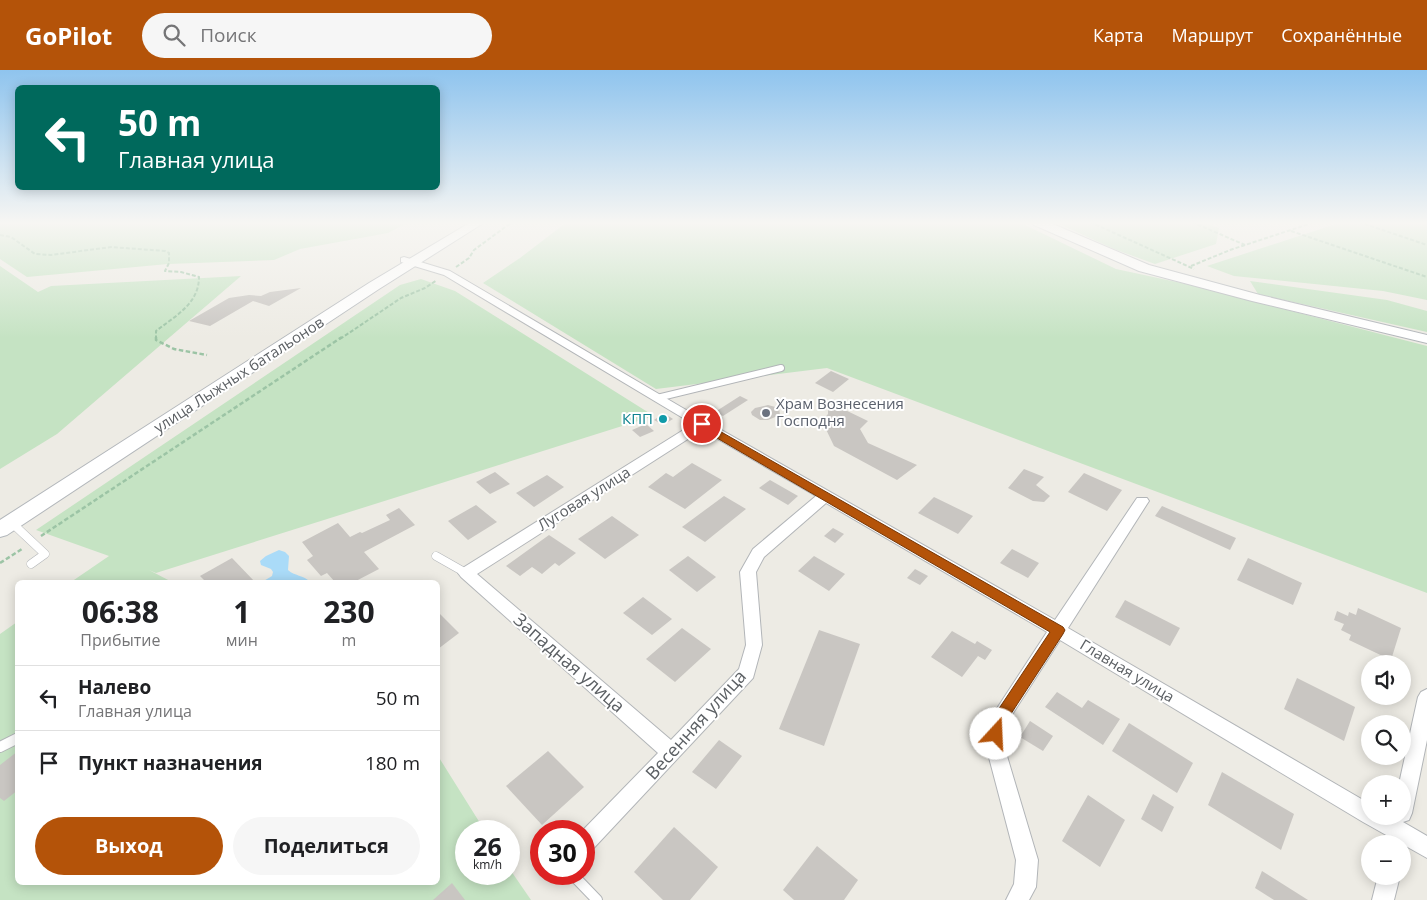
<!DOCTYPE html>
<html lang="ru">
<head>
<meta charset="utf-8">
<style>
  :root { --surface:#fff; --page:#f6f6f6; --text:#202124; --muted:#757577; --line:#e0e0e0; --accent:#b45309 }
  body { margin:0; font-family:"Open Sans",sans-serif; background:var(--page); color:var(--text); height:100vh; display:flex; flex-direction:column; font-size:19px; white-space:nowrap }
  * { box-sizing:border-box; margin:0 }
  p { font-size:16px; color:var(--muted) }
  .icon { flex:none; width:28px; height:28px; fill:none; stroke:currentColor; stroke-width:2; stroke-linecap:round; stroke-linejoin:round }
  .map { position:relative; flex:1; overflow:hidden }
  .sheet { position:absolute; left:15px; top:510px; width:425px; height:305px; display:flex; flex-direction:column; background:var(--surface); border-radius:8px; box-shadow:0 2px 12px #0003 }
  .sheet>* { flex:none }
  .top-card { position:absolute; left:15px; top:15px; width:425px; height:105px; border-radius:8px; box-shadow:0 2px 12px #0003; background:#00695c; color:#fff; overflow:hidden }
  .buttons { position:absolute; left:1361px; top:585px; display:grid; gap:10px }
  .buttons a { display:grid; place-items:center; width:50px; height:50px; border-radius:50%; background:var(--surface); box-shadow:0 2px 12px #0003; font-size:25px }
  .speed { position:absolute; left:455px; top:750px; display:flex; gap:10px; font-size:25px; font-weight:700; text-align:center }
  .speed>* { display:grid; place-content:center; width:65px; height:65px; border-radius:50%; background:var(--surface); box-shadow:0 2px 12px #0003; line-height:1 }
  .speed small { font-size:12px; font-weight:400 }
  .speed .limit { border:8px solid #d22; background:#fff; color:#111 }
  .pin { position:absolute; display:grid; place-items:center; width:42px; height:42px; color:#fff; margin:-21px; border:2px solid #fff; border-radius:50%; box-shadow:0 1px 5px #0007 }
  .me { position:absolute; width:55px; margin:-28px; rotate:20deg; stroke-linejoin:round; filter:drop-shadow(0 0 4px #0008) }
  .turn { display:flex; align-items:center; gap:18px; height:105px; padding:0 20px; font-size:22px }
  .turn .icon { width:65px; height:65px; stroke-width:2.5 }
  .turn b { display:block; font-size:35px; line-height:42px }
  .eta { display:flex; justify-content:space-evenly; align-items:center; height:85px; text-align:center }
  .eta b { font-size:30px; font-weight:700; line-height:35px }
  .action { display:flex; gap:10px; margin-top:auto; padding:10px 20px }
  .action a { flex:1; height:58px; border-radius:30px; background:var(--accent); color:#fff; font-size:20px; font-weight:700; line-height:58px; text-align:center }
  .action a+a { background:var(--page); color:var(--text) }
  ul { padding:0; list-style:none }
  li { display:flex; align-items:center; gap:15px; height:65px; padding:0 20px; border-top:1px solid var(--line) }
  li div { flex:1 }
  li b { display:block; font-size:19px }
  li em { font-style:normal }
  header { display:flex; align-items:center; gap:30px; box-sizing:border-box; height:70px; padding:0 25px; background:var(--accent); color:#fff }
  header strong { font-size:24px }
  nav { display:flex; gap:28px; margin-inline-start:auto; font-size:18px }
  .search { width:350px; height:45px; background:var(--page); display:flex; align-items:center; gap:12px; box-sizing:border-box; padding:0 18px; border-radius:28px; color:var(--muted); font-size:19px }
  .map>svg:first-child { display:block }
  .green { fill:#c5e3c3 }
  .water { fill:#aadbf8 }
  .building { fill:#c9c6c2 }
  .lines { fill:none; stroke-linecap:round; stroke-linejoin:round }
  .lane-far2-casing { stroke:#b2b5b8; stroke-width:8 }
  .lane-far1-casing { stroke:#b2b5b8; stroke-width:9 }
  .lane-casing { stroke:#b2b5b8; stroke-width:12 }
  .street-casing { stroke:#b2b5b8; stroke-width:2 }
  .secondary-casing { stroke:#b3b7bb; stroke-width:2 }
  .path-far1 { stroke:#9cc4a5; stroke-width:2; stroke-dasharray:4 2; stroke-linecap:butt }
  .path { stroke:#9cc4a5; stroke-width:2.5; stroke-dasharray:4.5 2.5; stroke-linecap:butt }
  .lane-far2 { stroke:#fff; stroke-width:6 }
  .lane-far1 { stroke:#fff; stroke-width:8 }
  .lane { stroke:#fff; stroke-width:10 }
  .street { fill:#fff; fill-rule:evenodd }
  .secondary { fill:#fff; fill-rule:evenodd }
  .route { fill:#b45309; stroke:#753606 }
  .worship-dot { fill:#6b7280; stroke:#fff; stroke-width:2 }
  .culture-dot { fill:#0f9aa8; stroke:#fff; stroke-width:2 }
  .labels { text-anchor:middle; stroke-width:4; stroke-linejoin:round; paint-order:stroke }
  .street-label { font-size:15px; fill:#5c6064; stroke:#fff }
  .worship-label { font-size:15px; fill:#5b616d; stroke:#fff; text-anchor:start }
  .culture-label { font-size:15px; fill:#0d838f; stroke:#fff; text-anchor:end }
  .near-street-label { font-size:18px; fill:#5c6064; stroke:#fff }
</style>
</head>
<body>
<header>
<strong>GoPilot</strong>
<div class="search"><svg class="icon" aria-label="search" viewBox="0 0 24 24"><circle cx="10" cy="10" r="6"/><path d="M15 15l6 6"/></svg>Поиск</div>
<nav><a>Карта</a><a>Маршрут</a><a>Сохранённые</a></nav>
</header>
<div class="map">
<svg width="1427" height="830" viewBox="0 0 1427 830">
  <rect width="100%" height="100%" fill="#edebe4"/>
  <g class="green">
    <polygon points="0,152 409,152 388,163 300,179 274,190 168,194 27,207 0,189"/>
    <polygon points="567,152 1019,152 1116,199 1186,214 1427,276 1427,523 827,298 656,319 483,213 520,188"/>
    <polygon points="1055,152 1202,152 1219,158 1216,174 1155,194 1114,179"/>
    <polygon points="1342,152 1427,152 1427,230 1383,221 1234,206 1207,196"/>
    <polygon points="0,196 38,222 51,216 241,206 57,364 0,399"/>
    <polygon points="421,209 455,221 654,346 156,503 149,500 172,512 71,512 109,486 36,460 400,215"/>
    <polygon points="1250,211 1387,230 1427,241 1427,262 1258,224"/>
    <polygon points="17,552 18,812 438,812 438,686 485,761 466,761 466,804 509,804 509,798 531,830 0,830 0,564"/>
  </g>
  <path class="water" d="M279,480l6,2 4,4 -1,14c6,6 16,5 22,12h-48l10,-6 1,-4 -2,-3 -10,-4 -1,-4 6,-5z"/>
  <g class="building">
    <polygon points="301,218 269,236 253,231 210,256 189,251 229,228 249,225 261,226 270,222"/>
    <polygon points="831,301 849,309 833,322 815,313"/>
    <polygon points="740,326 748,330 723,346 715,342"/>
    <polygon points="768,335 779,338 780,345 768,350 760,350 752,345 751,342 755,338"/>
    <polygon points="841,338 868,351 860,359 868,373 917,395 897,410 834,376 822,351 828,344 828,339"/>
    <polygon points="664,343 673,349 663,355 654,350"/>
    <polygon points="646,354 654,361 640,367 632,360"/>
    <polygon points="692,393 722,410 685,439 648,417 666,403 673,407"/>
    <polygon points="1024,399 1044,407 1036,415 1050,426 1044,432 1033,431 1008,418"/>
    <polygon points="495,402 510,414 490,424 476,412"/>
    <polygon points="1084,403 1122,420 1107,441 1068,422"/>
    <polygon points="547,405 564,417 534,437 516,423"/>
    <polygon points="770,410 798,426 788,435 759,418"/>
    <polygon points="724,426 746,439 705,472 682,457"/>
    <polygon points="934,427 973,446 958,464 918,443"/>
    <polygon points="476,435 497,452 468,470 448,451"/>
    <polygon points="1162,436 1236,468 1230,480 1155,446"/>
    <polygon points="399,438 415,455 364,482 379,499 354,512 335,512 327,503 321,506 307,490 313,486 302,472 338,453 350,467 360,462 362,463 390,450 386,445"/>
    <polygon points="612,446 639,465 605,489 578,469"/>
    <polygon points="833,458 844,464 835,473 824,466"/>
    <polygon points="549,465 576,483 559,496 555,493 542,504 532,497 520,506 506,496"/>
    <polygon points="1012,479 1039,493 1028,508 1000,493"/>
    <polygon points="688,486 716,507 697,522 669,500"/>
    <polygon points="814,486 845,504 829,521 798,501"/>
    <polygon points="232,488 255,512 206,512 200,506"/>
    <polygon points="1248,488 1302,513 1293,535 1237,510"/>
    <polygon points="915,499 928,506 920,515 907,508"/>
    <polygon points="643,527 672,549 652,565 623,543"/>
    <polygon points="1125,530 1180,558 1170,576 1115,547"/>
    <polygon points="1358,538 1401,558 1391,590 1349,570 1351,565 1341,560 1344,554 1334,550 1337,541 1348,546 1349,542 1356,545"/>
    <polygon points="438,542 459,563 438,579"/>
    <polygon points="682,558 711,579 675,612 646,589"/>
    <polygon points="819,560 860,574 824,676 779,659"/>
    <polygon points="952,561 975,574 977,571 992,580 985,590 978,586 962,607 931,587"/>
    <polygon points="1297,608 1355,637 1344,671 1284,639"/>
    <polygon points="1057,622 1082,638 1088,630 1120,649 1103,675 1045,637"/>
    <polygon points="1030,651 1053,666 1043,681 1020,667"/>
    <polygon points="1129,653 1193,693 1177,723 1112,681"/>
    <polygon points="719,670 742,686 716,719 692,702"/>
    <polygon points="18,681 18,720 4,731 0,728 0,695"/>
    <polygon points="548,681 584,717 542,755 506,716"/>
    <polygon points="1222,702 1294,744 1281,780 1208,735"/>
    <polygon points="1153,724 1174,737 1162,762 1141,749"/>
    <polygon points="1088,725 1125,750 1100,797 1062,771"/>
    <polygon points="674,757 718,797 690,830 663,830 634,802"/>
    <polygon points="817,776 858,810 844,830 794,830 783,820"/>
    <polygon points="1262,801 1308,830 1274,830 1255,818"/>
    <polygon points="452,813 465,830 433,830"/>
  </g>
  <g class="lines">
    <g class="lane-far2-casing">
      <polyline id="lane-far2" points="657,328 781,298"/>
    </g>
    <g class="lane-far1-casing">
      <g id="lane-far1">
        <polyline points="12,453 45,484 31,494"/>
        <polyline points="436,486 466,503"/>
      </g>
    </g>
    <g class="lane-casing">
      <g id="lane">
        <polyline points="0,677 18,668"/>
        <polyline points="572,804 597,830"/>
      </g>
    </g>
    <g class="street-casing">
      <g id="street">
        <path d="M404,187l46,14 231,136 374,213 82,-122h10l2,3 -2,3 -79,124 302,176v12h32v-32h-3l19,-87 3,-5 6,-3v51l-15,73 -3,7 -6,2 24,14v22l-64,-36 -303,-182 -54,84 -2,22 34,114 -2,27 -7,13h-23l8,-16 2,-24 -30,-114 2,-24 59,-90 -221,-129 -62,54 -8,15 6,73 -9,33 -162,173 -7,3v-23h-2l76,-78 -197,-176 -3,-4 3,-4 232,-145 -249,-149 -43,-13v-4zM702,360l114,66 -63,53 -13,23 6,73 -7,24 -68,71 -194,-166z"/>
        <polygon points="1378,806 1400,806 1394,830 1372,830"/>
      </g>
    </g>
    <g class="secondary-casing">
      <g id="secondary">
        <polygon points="471,152 485,152 379,219 7,465 0,467 0,450 369,213"/>
        <polygon points="1032,152 1048,152 1149,195 1260,225 1427,265 1427,273 1252,231 1139,201 1034,155"/>
      </g>
    </g>
    <g class="path-far1">
      <polyline points="1090,152 1194,199"/>
      <polyline points="1192,152 1245,175"/>
      <polyline points="1359,152 1427,175"/>
      <polyline points="1291,161 1427,207"/>
      <path d="M0,165l11,2 24,17 16,1 60,-8 54,4 4,2v10l-4,8 16,1 18,5c0,27 -24,39 -43,54v8"/>
      <polyline points="1191,196 1230,180 1315,152"/>
      <polyline points="456,197 469,188 474,180 512,152"/>
      <polyline points="340,269 401,228 425,218 437,210"/>
    </g>
    <g class="path">
      <polyline points="156,267 156,270 174,279 207,285"/>
      <polyline points="41,466 342,267"/>
      <polyline points="0,493 22,479"/>
    </g>
    <use href="#lane-far2" class="lane-far2"/>
    <use href="#lane-far1" class="lane-far1"/>
    <use href="#lane" class="lane"/>
    <use href="#street" class="street"/>
    <use href="#secondary" class="secondary"/>
  </g>
  <linearGradient id="sky" x2="0" y2="1"><stop stop-color="#8fc4ee"/><stop offset="0.57" stop-color="#f7f6f3"/><stop offset="1" stop-color="#f7f6f3" stop-opacity="0"/></linearGradient>
  <rect width="1427" height="268" fill="url(#sky)"/>
  <polygon class="route" points="702,351 1063,557 1065,560 1063,564 1005,653 1001,669 996,671 991,669 988,664 990,652 1050,562 698,357 697,354"/>
  <circle class="worship-dot" cx="766" cy="343" r="5"/>
  <circle class="culture-dot" cx="663" cy="349" r="5"/>
  <g class="labels">
    <g class="street-label">
      <text transform="translate(239 305) rotate(-33)" y="5">улица Лыжных батальонов</text>
      <text transform="translate(584 429) rotate(-32)" y="5">Луговая улица</text>
      <text transform="translate(1127 601) rotate(31)" y="5">Главная улица</text>
    </g>
    <g class="worship-label">
      <text x="776" y="339">Храм Вознесения<tspan x="776" dy="17">Господня</tspan></text>
    </g>
    <g class="culture-label">
      <text x="653" y="354">КПП</text>
    </g>
    <g class="near-street-label">
      <text transform="translate(569 593) rotate(41)" y="6">Западная улица</text>
      <text transform="translate(696 655) rotate(-48)" y="6">Весенняя улица</text>
    </g>
  </g>
</svg>
<div class="buttons">
<a><svg class="icon" aria-label="sound" viewBox="0 0 24 24"><path d="M4 9h4l5-4v14l-5-4H4zM17 9q2 3 0 6"/></svg></a>
<a><svg class="icon" aria-label="search" viewBox="0 0 24 24"><circle cx="10" cy="10" r="6"/><path d="M15 15l6 6"/></svg></a>
<a>+</a>
<a>−</a>
</div>
<div class="speed"><div>26<small>km/h</small></div><div class="limit">30</div></div>
<div class="pin" style="left:702px;top:354px;background:#d93025"><svg class="icon" aria-label="arrive" viewBox="0 0 24 24"><path d="M6 21V4h12l-3 4 3 4H6"/></svg></div>
<svg class="me" style="left:996px;top:664px" viewBox="-20 -20 40 40"><circle r="19" fill="#fff"/><path d="M0-13L10 11 0 6-10 11z" fill="#b45309"/></svg>
<div class="top-card">
<div class="turn"><svg class="icon" aria-label="left" viewBox="0 0 24 24"><path d="M17 20v-9H6M10 6l-5 5 5 5"/></svg><div><b>50 m</b>Главная улица</div></div>
</div>
<section class="sheet">
<div class="eta">
<div><b>06:38</b><p>Прибытие</p></div>
<div><b>1</b><p>мин</p></div>
<div><b>230</b><p>m</p></div>
</div>
<ul>
<li><svg class="icon" aria-label="left" viewBox="0 0 24 24"><path d="M17 20v-9H6M10 6l-5 5 5 5"/></svg><div><b>Налево</b><p>Главная улица</p></div><em>50 m</em></li>
<li><svg class="icon" aria-label="arrive" viewBox="0 0 24 24"><path d="M6 21V4h12l-3 4 3 4H6"/></svg><div><b>Пункт назначения</b></div><em>180 m</em></li>
</ul>
<div class="action"><a>Выход</a><a>Поделиться</a></div>
</section>
</div>
</body>
</html>
